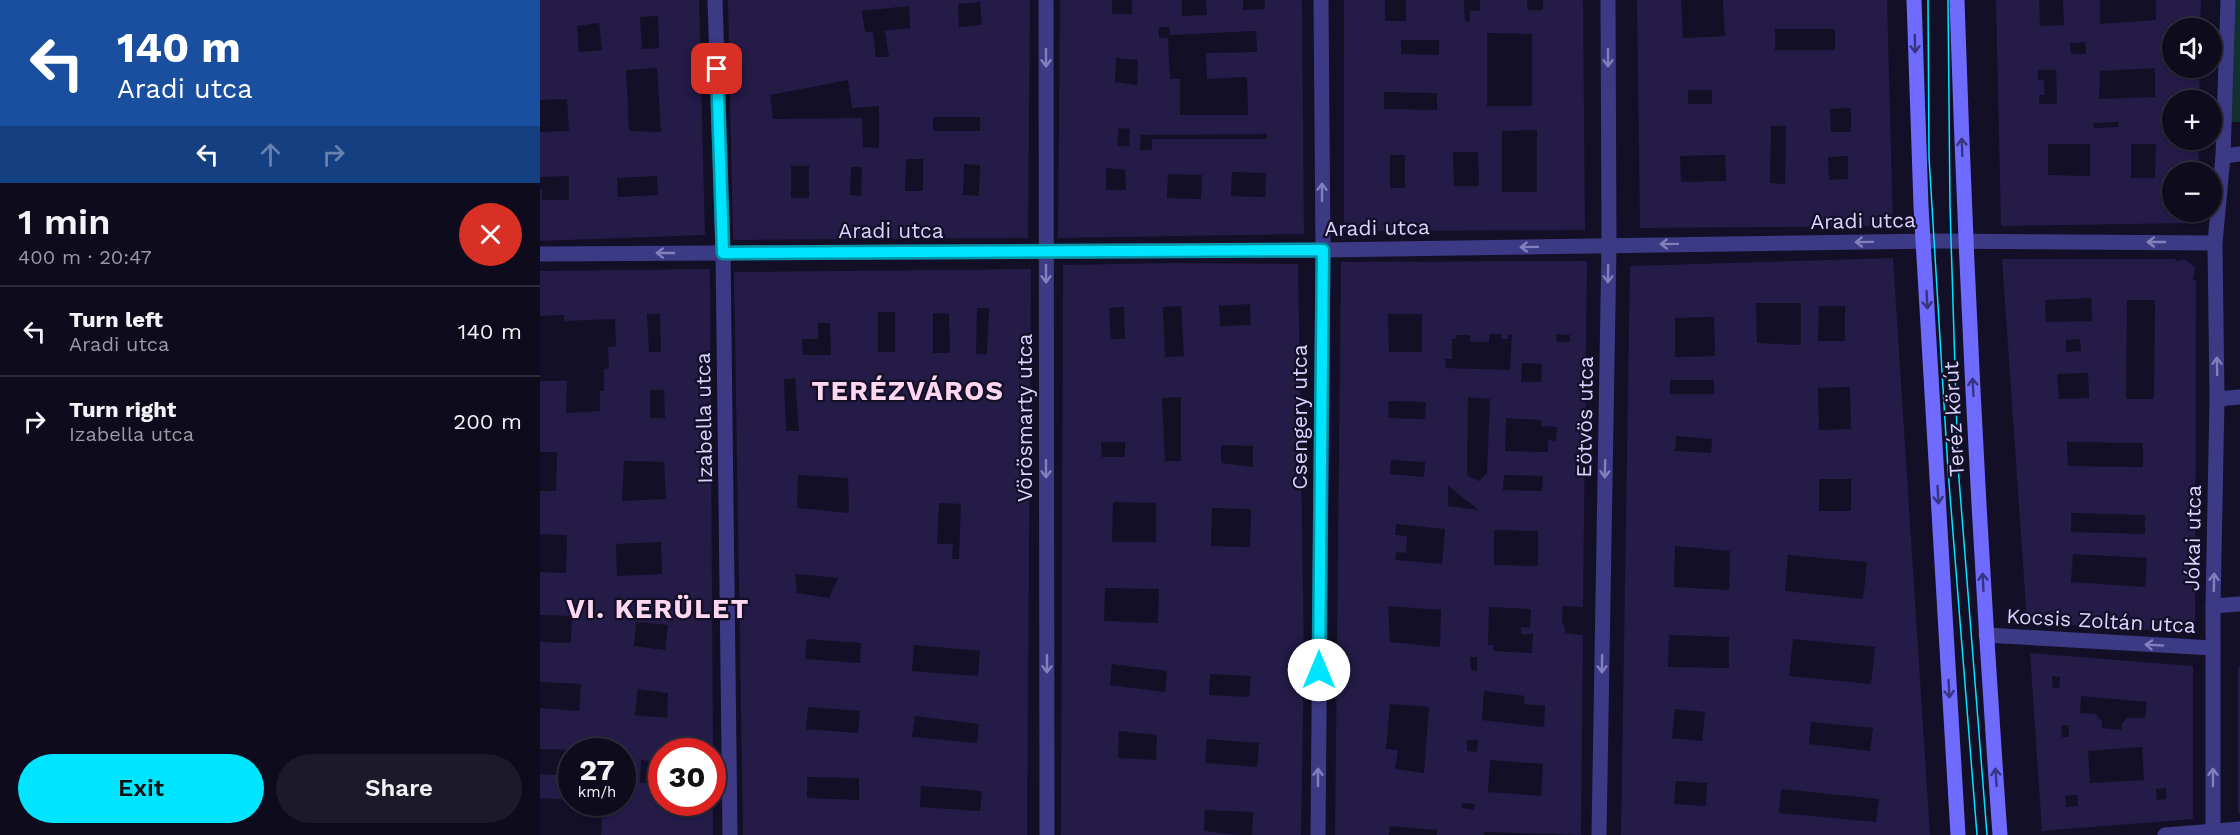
<!DOCTYPE html>
<html lang="en">
<head>
<meta charset="utf-8">
<style>
  :root { --surface:#0e0b1c; --page:#1c1929; --text:#f1f3f6; --muted:#9b9ba3; --line:#2e2b3b; --accent:#00e5ff }
  body { margin:0; font-family:"Work Sans",sans-serif; background:var(--page); color:var(--text); height:100vh; display:flex; flex-direction:column; font-size:22px; white-space:nowrap }
  * { box-sizing:border-box; margin:0 }
  p { font-size:20px; color:var(--muted) }
  .icon { flex:none; width:33px; height:33px; fill:none; stroke:currentColor; stroke-width:2; stroke-linecap:round; stroke-linejoin:round }
  .map { position:relative; flex:1; overflow:hidden }
  .details { display:flex; flex-direction:column; background:var(--surface); width:540px }
  .details>* { flex:none }
  .guide { background:#1a4fa0; color:#fff; overflow:hidden }
  .fabs { position:absolute; left:1622px; top:18px; display:grid; gap:12px }
  .fabs a { display:grid; place-items:center; width:60px; height:60px; border-radius:50%; background:var(--surface); box-shadow:0 2px 4px #0004,0 0 0 2px var(--line); font-size:30px }
  .speed { position:absolute; left:18px; top:738px; display:flex; gap:12px; font-size:30px; font-weight:700; text-align:center }
  .speed>* { display:grid; place-content:center; width:78px; height:78px; border-radius:50%; background:var(--surface); box-shadow:0 2px 4px #0004,0 0 0 2px var(--line); line-height:1 }
  .speed small { font-size:15px; font-weight:400 }
  .speed .limit { border:9px solid #d22; background:#fff; color:#111 }
  .pin { position:absolute; display:grid; place-items:center; width:51px; height:51px; color:#fff; margin:-26px; border-radius:12px; box-shadow:0 3px 9px #0006 }
  .me { position:absolute; width:66px; margin:-33px; rotate:0deg; stroke-linejoin:round; filter:drop-shadow(0 0 4px #0008) }
  .turn { display:flex; align-items:center; gap:21px; height:126px; padding:0 18px; font-size:27px }
  .turn .icon { width:78px; height:78px; stroke-width:2.5 }
  .turn b { display:block; font-size:42px; line-height:51px }
  .lanes { display:flex; align-items:center; height:57px; padding:0 18px; background:#0003; justify-content:center; gap:30px; direction:ltr }
  .lanes .off { opacity:.35 }
  .round { display:grid; place-items:center; flex:none; width:63px; height:63px; border-radius:32px; background:var(--page) }
  .headline { display:flex; align-items:center; justify-content:space-between; height:102px; padding:0 18px }
  h1 { font-size:36px; font-weight:600; line-height:45px }
  .action { display:flex; gap:12px; margin-top:auto; padding:12px 18px }
  .action a { flex:1; height:69px; border-radius:36px; background:var(--accent); color:#111; font-size:24px; font-weight:600; line-height:69px; text-align:center }
  .action a+a { background:var(--page); color:var(--text) }
  ul { padding:0; list-style:none }
  li { display:flex; align-items:center; gap:18px; height:90px; padding:0 18px; border-top:2px solid var(--line) }
  li div { flex:1 }
  li b { display:block; font-size:22px }
  li em { font-style:normal }
  main { display:flex; flex:1; min-height:0 }
  .map>svg:first-child { display:block }
  .green { fill:#12302f }
  .building { fill:#241b47; fill-rule:evenodd }
  .lines { fill:none; stroke-linecap:round; stroke-linejoin:round }
  .minor { stroke:#3d3a85; stroke-width:15 }
  .tertiary { stroke:#3d3a85; stroke-width:15 }
  .secondary { stroke:#6f6bff; stroke-width:15 }
  .tram { stroke:#00e5ff; stroke-width:1.5 }
  .oneway { stroke:#38347d }
  .oneway2 { stroke:#837fbc }
  .route-casing { stroke:#0095a6; stroke-width:15 }
  .route { stroke:#00e5ff; stroke-width:10 }
  .labels { text-anchor:middle; stroke-width:4.5; stroke-linejoin:round; paint-order:stroke }
  .street-label { font-size:21px; fill:#d9d4ff; stroke:#130f26 }
  .district-label { font-size:27px; font-weight:bold; letter-spacing:1.5px; fill:#ffd6f0; stroke:#130f26 }
</style>
</head>
<body>
<main>
<section class="details">
<div class="guide">
<div class="turn"><svg class="icon" aria-label="left" viewBox="0 0 24 24"><path d="M17 20v-9H6M10 6l-5 5 5 5"/></svg><div><b>140 m</b>Aradi utca</div></div>
<div class="lanes"><svg class="icon" aria-label="left" viewBox="0 0 24 24"><path d="M17 20v-9H6M10 6l-5 5 5 5"/></svg><svg class="icon off" aria-label="ahead" viewBox="0 0 24 24"><path d="M12 20V5M6 11l6-6 6 6"/></svg><svg class="icon off" aria-label="right" viewBox="0 0 24 24"><path d="M7 20v-9h11M14 6l5 5-5 5"/></svg></div>
</div>
<div class="headline"><div><h1>1 min</h1><p>400 m · 20:47</p></div><a class="round" style="background:#d93025;color:#fff"><svg class="icon" aria-label="close" viewBox="0 0 24 24"><path d="M6 6l12 12M18 6L6 18"/></svg></a></div>
<ul>
<li><svg class="icon" aria-label="left" viewBox="0 0 24 24"><path d="M17 20v-9H6M10 6l-5 5 5 5"/></svg><div><b>Turn left</b><p>Aradi utca</p></div><em>140 m</em></li>
<li><svg class="icon" aria-label="right" viewBox="0 0 24 24"><path d="M7 20v-9h11M14 6l5 5-5 5"/></svg><div><b>Turn right</b><p>Izabella utca</p></div><em>200 m</em></li>
</ul>
<div class="action"><a>Exit</a><a>Share</a></div>
</section>
<div class="map">
<svg width="1700" height="835" viewBox="0 0 1700 835">
  <rect width="100%" height="100%" fill="#130f26"/>
  <rect class="green" x="1690" y="0" width="10" height="122"/>
  <g class="building">
    <path d="M0,0h159l6,235 -165,6v-51h2v10h27v-24l-29,1v-45l29,-1 -2,-32 -27,1zM118,16l1,32 -17,1 -2,-32zM59,23l3,27 -23,2 -2,-26zM117,68l4,64 -32,-1 -3,-61zM117,176l1,19 -40,2 -1,-19z"/>
    <path d="M188,0h302l-2,238 -295,2zM440,2l2,23 -23,2 -1,-23zM369,6l1,22 -25,3 4,26h-13l-3,-25h-8l-3,-21zM308,80l4,28 27,-2v42l-16,-1 -1,-29 -89,1 -3,-24zM393,117h47v14h-47zM366,159h17v32h-18zM424,164l16,1 -1,31 -16,-1zM251,166h18v32h-18zM311,167h11l-1,29 -11,-1z"/>
    <path d="M520,0h52v14h20v-14h50v16l25,-1 -1,-15h37v10l22,-1v-9h37l2,234 -246,4zM619,27h10l1,8 86,-4 1,21 -51,1 1,26 40,-2 1,38h-68v-36h-10l-2,-41h-9zM576,58l22,2 -1,25 -22,-3zM579,128l11,1 -1,17h-12zM727,134v5h-115v11h-12l1,-15zM566,168l19,2 1,20h-20zM692,172l34,1 -1,24 -34,-1zM628,174l34,1 -1,24 -34,-1z"/>
    <path d="M804,0h41v21h21v-21h58l1,21 5,1v-11l10,-1v-10h47l1,10h15v-10h40l2,230 -241,1zM947,33l45,1v72h-45zM861,40h38v15l-38,-1zM844,92l53,1v17l-53,-1zM997,130v62h-35v-61zM913,152h25l1,34h-25zM850,155h15v33h-15z"/>
    <path d="M1097,0h44l2,38 42,-2 -2,-36h164l6,226 -253,2zM1235,29h60v21h-60zM1148,90h24v14h-24zM1311,108v24h-20l-1,-23zM1231,126h15l-1,58 -15,-1zM1185,155l1,26 -45,1 -1,-26zM1308,156v23l-19,1 -1,-23z"/>
    <path d="M1456,0h43l1,26 24,-1 -1,-25h37v24l56,-4v-20h45l-1,28h-28v40h28l-1,32h-27v40h27l-1,32h-26v40h26l-1,11 -196,3zM1545,42l1,12h-15l-1,-11zM1615,68v29l-56,2 1,-28zM1498,70h18l1,34h-18v-9h6l-1,-15h-6zM1579,122v5l-25,1 -1,-5zM1508,144h42v32l-42,-1zM1591,144h25l-1,34h-24z"/>
    <path d="M1353,258l37,577h-309l9,-569zM1216,303h45v42l-44,-2zM1279,306h26v35h-27zM1174,317l1,39 -40,1v-39zM1130,380h44v14h-44zM1310,387l1,42 -32,1 -1,-42zM1136,436l36,3 -1,14 -36,-2zM1279,479h32v32h-32zM1135,546l55,5 -1,39 -55,-3zM1248,555l79,7 -4,37 -78,-8zM1129,635l60,2v31l-61,-1zM1253,639l82,8 -4,37 -82,-8zM1135,709l30,3 -3,29 -30,-3zM1271,722l62,6 -3,23 -61,-7zM1136,781l31,2 -1,23 -32,-2zM1241,789l98,10 -3,23 -97,-9z"/>
    <path d="M1462,259h174l-1,3 9,-3 11,8 -2,13h3l-1,353 -168,-11zM1551,298l1,23 -46,1 -1,-22zM1587,300h28l-1,99h-28zM1540,339l1,12 -15,1v-12zM1548,373l1,25 -30,1 -2,-25zM1527,442l76,1v24l-75,-1zM1531,513l74,2v19l-74,-2zM1533,554l74,4 -2,29 -74,-5z"/>
    <path d="M1047,261l-4,346 -20,-1 -1,14 4,13 17,2 -2,200 -97,-3v3h-47v-5l-47,-4 -1,9h-54l6,-573zM848,314h34v38h-33zM949,334h12v5h7v-5l4,1 -2,35 -64,-2 -1,-9h7v-20h4l-1,-4h15v7h19zM1016,334l14,1v7h-13zM982,363l20,1 -1,18h-20zM928,397l22,2 -3,74 -8,8 -11,-5 -1,-6zM849,401l37,1 -1,17 -37,-1zM966,418l35,2v6l16,1 -1,14 -8,-1v12l-43,-1zM851,460l34,2 -1,15 -34,-3zM964,475l39,1 -1,15 -39,-1zM908,486l31,24 -31,-4zM856,524l49,5 -3,35 -47,-4 1,-8 10,1 1,-17 -12,-1zM954,530l44,1v35l-44,-1zM848,606l53,4 -1,37 -50,-5zM949,607l42,2 -1,19 -9,-1v7h12l-1,19 -39,-2v-6h-5zM930,657h7v14l-6,-1zM944,691l41,5 -1,8 21,2 -1,21 -62,-7zM850,704l39,3 -5,66 -29,-4 3,-19 -12,-1zM927,740h11l-1,12 -10,-1zM950,760l53,4 -2,32 -53,-4zM922,803l13,1 -1,6 -13,-2z"/>
    <path d="M634,263l124,1 6,391 -3,180h-49l1,-23 -48,-2 -1,21 35,4h-178l2,-570zM710,304l1,21 -31,1 -1,-20zM641,306l3,50 -19,1 -2,-50zM584,307l1,32h-14l-2,-31zM641,397v64h-16l-3,-63zM561,442h24v15h-23zM681,445l32,1v21l-32,-4zM573,502l43,1v39h-44zM672,508l39,1 -1,38 -39,-1zM565,588l54,1 -1,34 -54,-2zM572,664l55,7 -2,21 -55,-7zM670,674l41,2 -2,21 -40,-2zM579,731l38,4 -1,25 -38,-2zM667,739l52,4 -2,24 -52,-4z"/>
    <path d="M170,269l3,483h-51v10l-21,-2 -1,23 22,1v18h51v33h-112l2,-32 19,-1v-50l-82,-3v-41l39,3 2,-27 -41,-2v-40l31,1 1,-27 -32,-1v-43l26,1 1,-38 -27,-1v-43h16l1,-39h-17v-71h27l-1,32 34,-2v-20h4v-22l5,-1 -1,-21 8,-1 -1,-27 -51,2v-6l-24,1v-45zM107,314h13l1,38h-12zM110,390h14l1,28h-15zM84,461l40,1 2,37 -44,2zM121,542l1,32 -45,2 -1,-32zM96,622l32,3 -3,25 -31,-4zM98,689l30,4 -1,25 -32,-3z"/>
    <path d="M491,269l-4,566h-284l-9,-563zM437,308h12l-2,46h-11zM338,312h17v40h-17zM393,313l16,1 1,39h-17zM278,323h12l1,32h-28l-1,-16h16zM255,378l4,53h-13l-2,-52zM258,475l50,3 1,35 -52,-5zM399,503l22,1 -2,55h-7l1,-15h-16zM255,574l43,4 -9,20 -32,-5zM267,639l54,4 -1,20 -55,-4zM374,645l66,6 -2,25 -66,-5zM268,707l52,4 -2,22 -52,-4zM375,716l64,8 -2,19 -65,-6zM267,777l52,1v22l-52,-2zM381,786l61,5 -2,20 -60,-4z"/>
    <path d="M1490,653l163,13v153l-151,12zM1512,676l8,1 -1,11h-6zM1541,696l66,6 -2,16h-18l-5,6 -1,6 -19,-2v-6l-6,-8 -16,-1zM1521,725h7l1,12h-7zM1602,747l2,33 -54,3 -2,-32zM1626,788v11l-9,1 -1,-11zM1537,795l1,11 -12,1 -1,-11z"/>
    <polygon points="1698,667 1700,667 1700,814 1698,812"/>
    <polygon points="0,774 32,776 32,800 0,798"/>
  </g>
  <g class="lines">
    <g class="minor">
      <polyline points="506,0 507,835"/>
      <polyline points="1683,156 1700,154"/>
      <polyline points="0,254 783,250 1395,241 1675,243"/>
      <polyline points="1677,399 1700,397"/>
      <polyline points="1673,606 1700,604"/>
      <polyline points="1446,635 1673,648"/>
      <polyline points="778,835 783,250 781,0"/>
      <polyline points="1059,835 1069,245 1068,0"/>
      <polyline points="1625,835 1700,829"/>
      <polyline points="1673,835 1673,606 1677,399 1675,243 1683,156 1688,0"/>
    </g>
    <polyline class="tertiary" points="175,0 183,253 190,835"/>
    <g class="secondary">
      <polyline points="1374,0 1381,206 1418,835"/>
      <path d="M1417,0c9,279 23,557 43,835"/>
    </g>
    <g class="tram">
      <polyline points="1388,0 1389,157 1408,470 1437,835"/>
      <polyline points="1408,0 1410,206 1418,466 1447,835"/>
    </g>
  </g>
  <defs><path id="oneway-shaft" d="M-6 0H5M1.5-3L5.5 0L1.5 3" fill="none" stroke-width="1.6" stroke-linecap="round" stroke-linejoin="round" transform="scale(1.5)"/></defs>
  <g class="oneway">
    <use href="#oneway-shaft" transform="translate(1375 44) rotate(89)"/>
    <use href="#oneway-shaft" transform="translate(1422 147) rotate(-92)"/>
    <use href="#oneway-shaft" transform="translate(1387 300) rotate(87)"/>
    <use href="#oneway-shaft" transform="translate(1433 387) rotate(-93)"/>
    <use href="#oneway-shaft" transform="translate(1398 495) rotate(87)"/>
    <use href="#oneway-shaft" transform="translate(1443 582) rotate(-93)"/>
    <use href="#oneway-shaft" transform="translate(1409 689) rotate(87)"/>
    <use href="#oneway-shaft" transform="translate(1456 777) rotate(-94)"/>
  </g>
  <g class="oneway2">
    <use href="#oneway-shaft" transform="translate(506 58) rotate(90)"/>
    <use href="#oneway-shaft" transform="translate(1068 58) rotate(90)"/>
    <use href="#oneway-shaft" transform="translate(782 192) rotate(-90)"/>
    <use href="#oneway-shaft" transform="translate(1324 242) rotate(179)"/>
    <use href="#oneway-shaft" transform="translate(1616 242) rotate(-180)"/>
    <use href="#oneway-shaft" transform="translate(1129 244) rotate(179)"/>
    <use href="#oneway-shaft" transform="translate(989 247) rotate(179)"/>
    <use href="#oneway-shaft" transform="translate(125 253) rotate(180)"/>
    <use href="#oneway-shaft" transform="translate(506 274) rotate(90)"/>
    <use href="#oneway-shaft" transform="translate(1068 274) rotate(91)"/>
    <use href="#oneway-shaft" transform="translate(1677 366) rotate(-91)"/>
    <use href="#oneway-shaft" transform="translate(506 469) rotate(90)"/>
    <use href="#oneway-shaft" transform="translate(1065 469) rotate(91)"/>
    <use href="#oneway-shaft" transform="translate(1674 582) rotate(-89)"/>
    <use href="#oneway-shaft" transform="translate(1614 645) rotate(-177)"/>
    <use href="#oneway-shaft" transform="translate(507 664) rotate(90)"/>
    <use href="#oneway-shaft" transform="translate(1062 664) rotate(91)"/>
    <use href="#oneway-shaft" transform="translate(778 777) rotate(-90)"/>
    <use href="#oneway-shaft" transform="translate(1673 777) rotate(-90)"/>
  </g>
  <g class="lines">
    <g class="route-casing">
      <polyline id="route" points="177,69 183,253 783,250 779,670"/>
    </g>
    <use href="#route" class="route"/>
  </g>
  <g class="labels">
    <g class="street-label">
      <text transform="translate(1323 221) rotate(-1)" y="7">Aradi utca</text>
      <text transform="translate(837 228) rotate(-1)" y="7">Aradi utca</text>
      <text x="351" y="238">Aradi utca</text>
      <text transform="translate(760 417) rotate(-90)" y="7">Csengery utca</text>
      <text transform="translate(1045 417) rotate(-89)" y="7">Eötvös utca</text>
      <text transform="translate(164 418) rotate(-91)" y="7">Izabella utca</text>
      <text transform="translate(485 418) rotate(-90)" y="7">Vörösmarty utca</text>
      <text transform="translate(1414 419) rotate(-93)" y="7">Teréz körút</text>
      <text transform="translate(1653 538) rotate(-89)" y="7">Jókai utca</text>
      <text transform="translate(1561 621) rotate(3)" y="7">Kocsis Zoltán utca</text>
    </g>
    <g class="district-label">
      <text x="368" y="400">TERÉZVÁROS</text>
      <text x="118" y="618">VI. KERÜLET</text>
    </g>
  </g>
</svg>
<div class="fabs">
<a><svg class="icon" aria-label="sound" viewBox="0 0 24 24"><path d="M4 9h4l5-4v14l-5-4H4zM17 9q2 3 0 6"/></svg></a>
<a>+</a>
<a>−</a>
</div>
<div class="speed"><div>27<small>km/h</small></div><div class="limit">30</div></div>
<div class="pin" style="left:177px;top:69px;background:#d93025"><svg class="icon" aria-label="arrive" viewBox="0 0 24 24"><path d="M6 21V4h12l-3 4 3 4H6"/></svg></div>
<svg class="me" style="left:779px;top:670px" viewBox="-20 -20 40 40"><circle r="19" fill="#fff"/><path d="M0-13L10 11 0 6-10 11z" fill="#00e5ff"/></svg>
</div>
</main>
</body>
</html>
